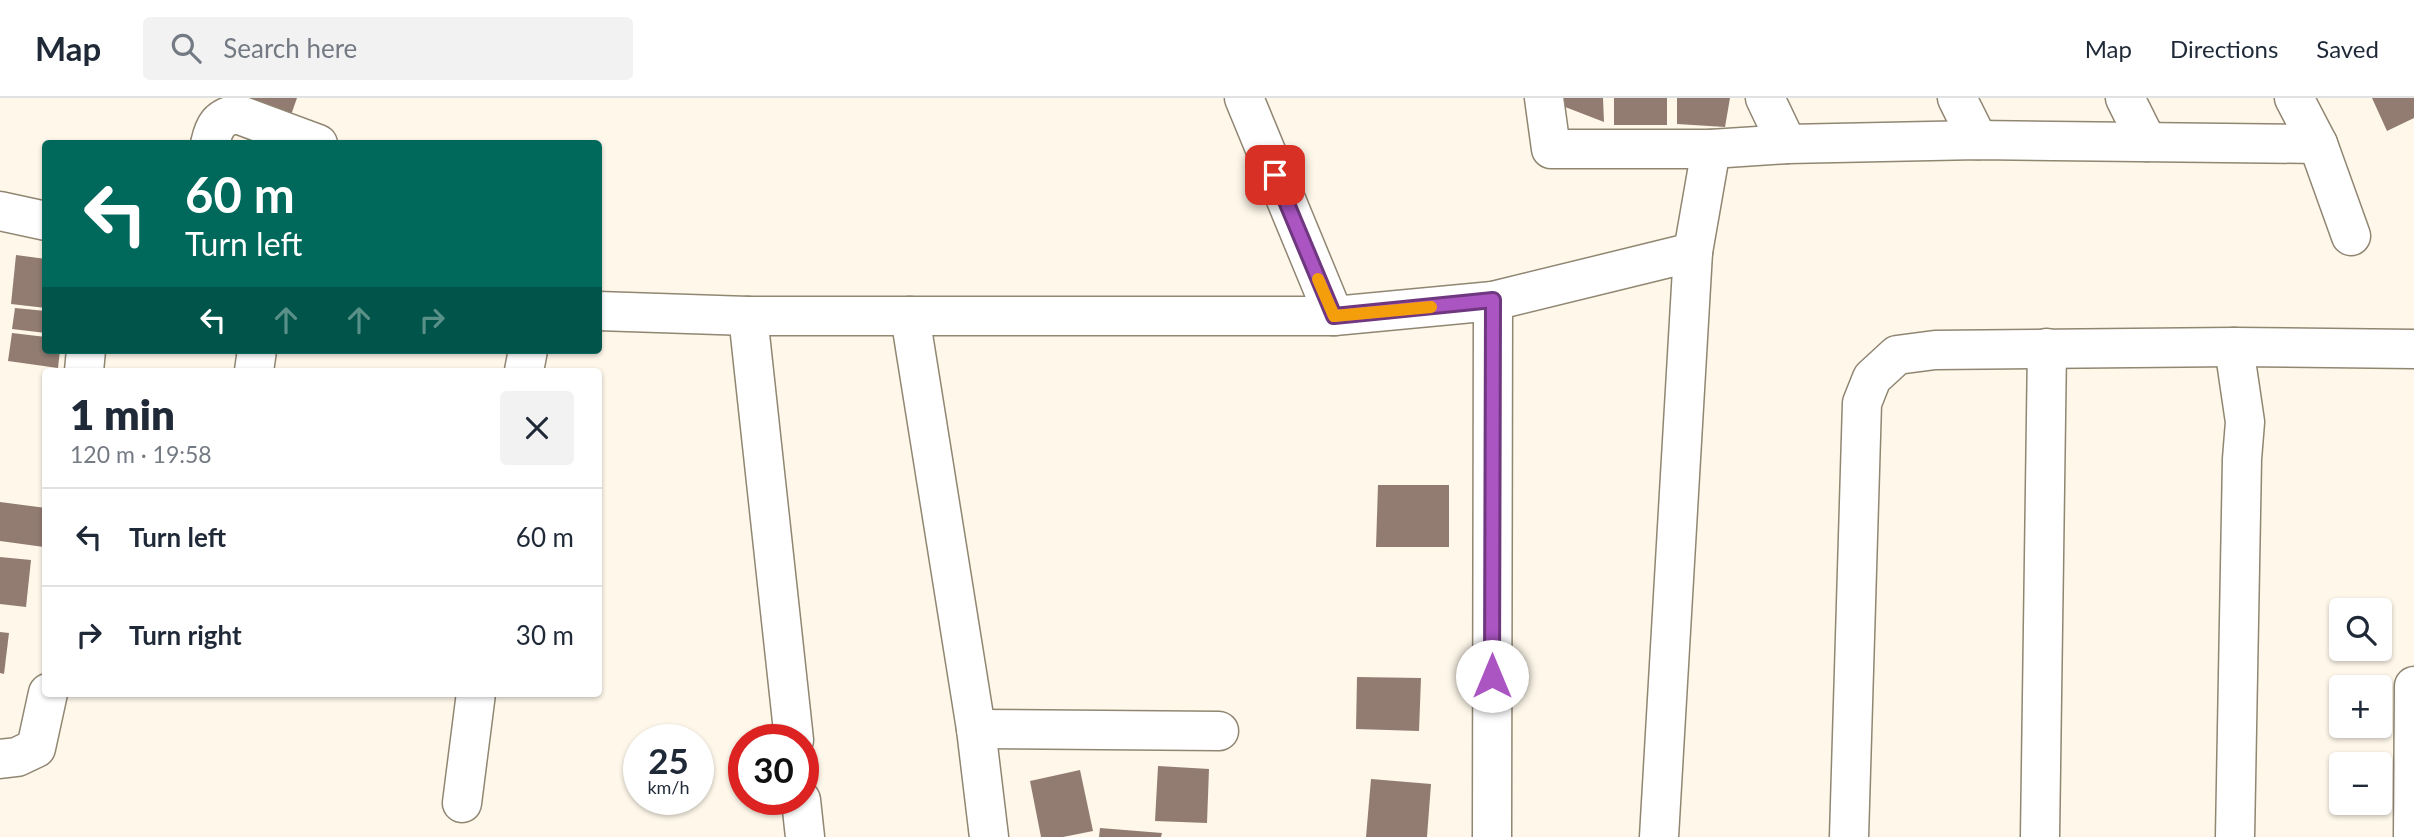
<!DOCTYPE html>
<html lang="en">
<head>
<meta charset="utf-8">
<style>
  :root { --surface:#fff; --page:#f2f2f3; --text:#1f2937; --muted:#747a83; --line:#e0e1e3 }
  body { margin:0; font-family:Lato,sans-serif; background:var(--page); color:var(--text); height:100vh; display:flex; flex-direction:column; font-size:26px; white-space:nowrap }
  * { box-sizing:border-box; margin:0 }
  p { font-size:23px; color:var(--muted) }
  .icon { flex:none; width:38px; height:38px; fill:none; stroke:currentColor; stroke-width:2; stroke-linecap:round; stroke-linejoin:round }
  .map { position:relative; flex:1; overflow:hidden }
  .sheet { position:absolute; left:42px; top:270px; width:560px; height:329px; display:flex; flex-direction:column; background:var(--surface); border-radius:7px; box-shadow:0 2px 5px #0004 }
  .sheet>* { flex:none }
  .top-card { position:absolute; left:42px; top:42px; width:560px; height:214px; border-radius:7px; box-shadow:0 2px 5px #0004; background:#00695c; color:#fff; overflow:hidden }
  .fabs { position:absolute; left:2329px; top:500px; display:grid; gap:14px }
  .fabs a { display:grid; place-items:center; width:63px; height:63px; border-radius:7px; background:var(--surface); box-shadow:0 2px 5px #0004; font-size:35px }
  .speed { position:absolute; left:623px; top:626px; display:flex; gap:14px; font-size:35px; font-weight:700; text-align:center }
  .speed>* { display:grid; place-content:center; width:91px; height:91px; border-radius:50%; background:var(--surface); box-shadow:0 2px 5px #0004; line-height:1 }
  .speed small { font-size:18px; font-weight:400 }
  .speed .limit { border:10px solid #d22; background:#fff; color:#111 }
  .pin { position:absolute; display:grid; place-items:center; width:60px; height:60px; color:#fff; margin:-30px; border-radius:14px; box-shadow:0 4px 10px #0006 }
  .me { position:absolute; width:77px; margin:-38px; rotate:0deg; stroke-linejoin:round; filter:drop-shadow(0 0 5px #0008) }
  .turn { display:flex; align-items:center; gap:24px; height:147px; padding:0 28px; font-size:32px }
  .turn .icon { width:91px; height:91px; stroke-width:2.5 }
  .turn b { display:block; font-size:49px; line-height:60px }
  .lanes { display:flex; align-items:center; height:66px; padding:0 28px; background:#0003; justify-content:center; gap:35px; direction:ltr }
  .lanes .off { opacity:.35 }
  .round { display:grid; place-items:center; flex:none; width:74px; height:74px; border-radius:7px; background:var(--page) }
  .overview { display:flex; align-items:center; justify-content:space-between; height:119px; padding:0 28px }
  h1 { font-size:42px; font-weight:800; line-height:52px }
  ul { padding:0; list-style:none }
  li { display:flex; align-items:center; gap:21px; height:98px; padding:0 28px; border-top:2px solid var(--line) }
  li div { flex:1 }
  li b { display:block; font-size:26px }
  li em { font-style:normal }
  header { display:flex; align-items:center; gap:42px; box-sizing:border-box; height:98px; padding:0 35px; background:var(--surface); border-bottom:2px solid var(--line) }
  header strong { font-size:33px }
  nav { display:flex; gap:38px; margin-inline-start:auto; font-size:24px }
  .search { width:490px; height:63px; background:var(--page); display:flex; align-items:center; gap:18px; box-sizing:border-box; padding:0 24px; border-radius:7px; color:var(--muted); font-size:26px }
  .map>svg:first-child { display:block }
  .building { fill:#927c72 }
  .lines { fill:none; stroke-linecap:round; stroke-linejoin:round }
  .minor-casing { stroke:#908672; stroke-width:41 }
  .minor { stroke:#fff; stroke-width:38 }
  .route-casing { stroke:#6f377f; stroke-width:18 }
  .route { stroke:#ab55c3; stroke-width:12 }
  .slow { stroke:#f59e0b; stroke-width:12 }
</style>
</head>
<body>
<header>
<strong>Map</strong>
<div class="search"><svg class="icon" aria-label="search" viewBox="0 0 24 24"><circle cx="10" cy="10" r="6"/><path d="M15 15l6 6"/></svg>Search here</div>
<nav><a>Map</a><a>Directions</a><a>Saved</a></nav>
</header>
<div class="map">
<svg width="2414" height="739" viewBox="0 0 2414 739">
  <rect width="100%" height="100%" fill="#fef7ea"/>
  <g class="building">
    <polygon points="248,0 297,0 291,17"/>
    <polygon points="1559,0 1603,0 1604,24 1560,7"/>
    <rect x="1614" y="0" width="53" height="27"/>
    <polygon points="1677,0 1730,0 1725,29 1677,26"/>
    <polygon points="2372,0 2414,0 2414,20 2387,33"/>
    <polygon points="16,157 46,161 46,210 11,206"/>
    <polygon points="15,210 46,213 46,235 12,231"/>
    <polygon points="12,235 46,239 46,252 60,252 58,270 8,263"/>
    <polygon points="1378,387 1449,387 1449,449 1376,449"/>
    <polygon points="0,404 46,410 44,449 0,443"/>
    <polygon points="0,459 31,462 26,509 0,506"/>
    <polygon points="0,534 9,535 4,576 0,575"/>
    <polygon points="1357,579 1421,580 1419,633 1356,631"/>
    <polygon points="1158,668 1209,671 1207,725 1155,723"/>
    <polygon points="1080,672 1093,733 1063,739 1041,739 1030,683"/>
    <polygon points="1371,681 1431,686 1427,739 1366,739"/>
    <polygon points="1100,730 1162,735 1161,739 1099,739"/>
  </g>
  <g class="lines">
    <g class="minor-casing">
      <g id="minor">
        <polyline points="1244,0 1334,218"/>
        <polyline points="1544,0 1551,51 1711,51 1787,46 1978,42 2318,46"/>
        <polyline points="1765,0 1787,46"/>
        <polyline points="1957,0 1978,42"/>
        <polyline points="2125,0 2147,44"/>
        <polyline points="2294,0 2318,46 2351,138"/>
        <path d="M210,46c4,-18 9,-27 27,-30l81,30"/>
        <polyline points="0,113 46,123"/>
        <polyline points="598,213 748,218 1334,218 1493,203 1693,154 1711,51"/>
        <polyline points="748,218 794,642"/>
        <polyline points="910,218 976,631 989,739"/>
        <polyline points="2234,249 2245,324 2242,361 2235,739"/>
        <polyline points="84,273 86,252"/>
        <polyline points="254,273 257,252"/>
        <polyline points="524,273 528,252"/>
        <polyline points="976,631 1219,633"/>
        <polyline points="0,661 17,659 36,650 48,595"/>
        <polyline points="801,702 805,739"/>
        <polyline points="462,705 476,595"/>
        <polyline points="1492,739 1493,203"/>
        <polyline points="1659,739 1693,154"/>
        <polyline points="1849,739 1862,305 1872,280 1897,257 1935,252 2234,249 2414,251"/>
        <polyline points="2040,739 2047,250"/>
        <polyline points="2413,739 2414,588"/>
      </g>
    </g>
    <use href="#minor" class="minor"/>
  </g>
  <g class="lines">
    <g class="route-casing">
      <polyline id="route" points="1275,77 1334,218 1493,202 1492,578"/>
    </g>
    <use href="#route" class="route"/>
    <polyline class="slow" points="1318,181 1334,218 1431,209"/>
  </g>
</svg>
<div class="fabs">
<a><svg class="icon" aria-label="search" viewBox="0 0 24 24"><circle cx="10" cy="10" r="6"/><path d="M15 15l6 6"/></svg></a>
<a>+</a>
<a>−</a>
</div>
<div class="speed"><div>25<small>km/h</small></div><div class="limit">30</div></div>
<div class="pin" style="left:1275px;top:77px;background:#d93025"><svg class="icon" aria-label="arrive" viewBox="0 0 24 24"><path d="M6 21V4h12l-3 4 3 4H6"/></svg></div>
<svg class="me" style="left:1492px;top:578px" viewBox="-20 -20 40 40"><circle r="19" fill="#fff"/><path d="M0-13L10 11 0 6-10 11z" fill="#ab55c3"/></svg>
<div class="top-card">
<div class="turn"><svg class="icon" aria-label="left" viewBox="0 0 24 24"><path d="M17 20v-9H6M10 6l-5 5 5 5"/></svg><div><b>60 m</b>Turn left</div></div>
<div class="lanes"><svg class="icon" aria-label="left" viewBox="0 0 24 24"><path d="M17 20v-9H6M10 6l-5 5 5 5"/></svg><svg class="icon off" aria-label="ahead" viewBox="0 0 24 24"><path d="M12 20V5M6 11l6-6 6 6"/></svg><svg class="icon off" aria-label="ahead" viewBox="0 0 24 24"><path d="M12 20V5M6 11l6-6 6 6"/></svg><svg class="icon off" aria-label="right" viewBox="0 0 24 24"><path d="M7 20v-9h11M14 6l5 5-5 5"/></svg></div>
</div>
<section class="sheet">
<div class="overview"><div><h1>1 min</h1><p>120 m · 19:58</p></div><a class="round"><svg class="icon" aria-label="close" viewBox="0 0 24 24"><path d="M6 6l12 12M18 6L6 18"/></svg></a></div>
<ul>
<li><svg class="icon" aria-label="left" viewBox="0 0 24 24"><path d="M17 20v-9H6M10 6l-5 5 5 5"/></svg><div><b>Turn left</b></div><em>60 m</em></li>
<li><svg class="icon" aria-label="right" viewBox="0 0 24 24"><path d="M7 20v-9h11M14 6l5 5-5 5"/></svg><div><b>Turn right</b></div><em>30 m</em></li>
</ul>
</section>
</div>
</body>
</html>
